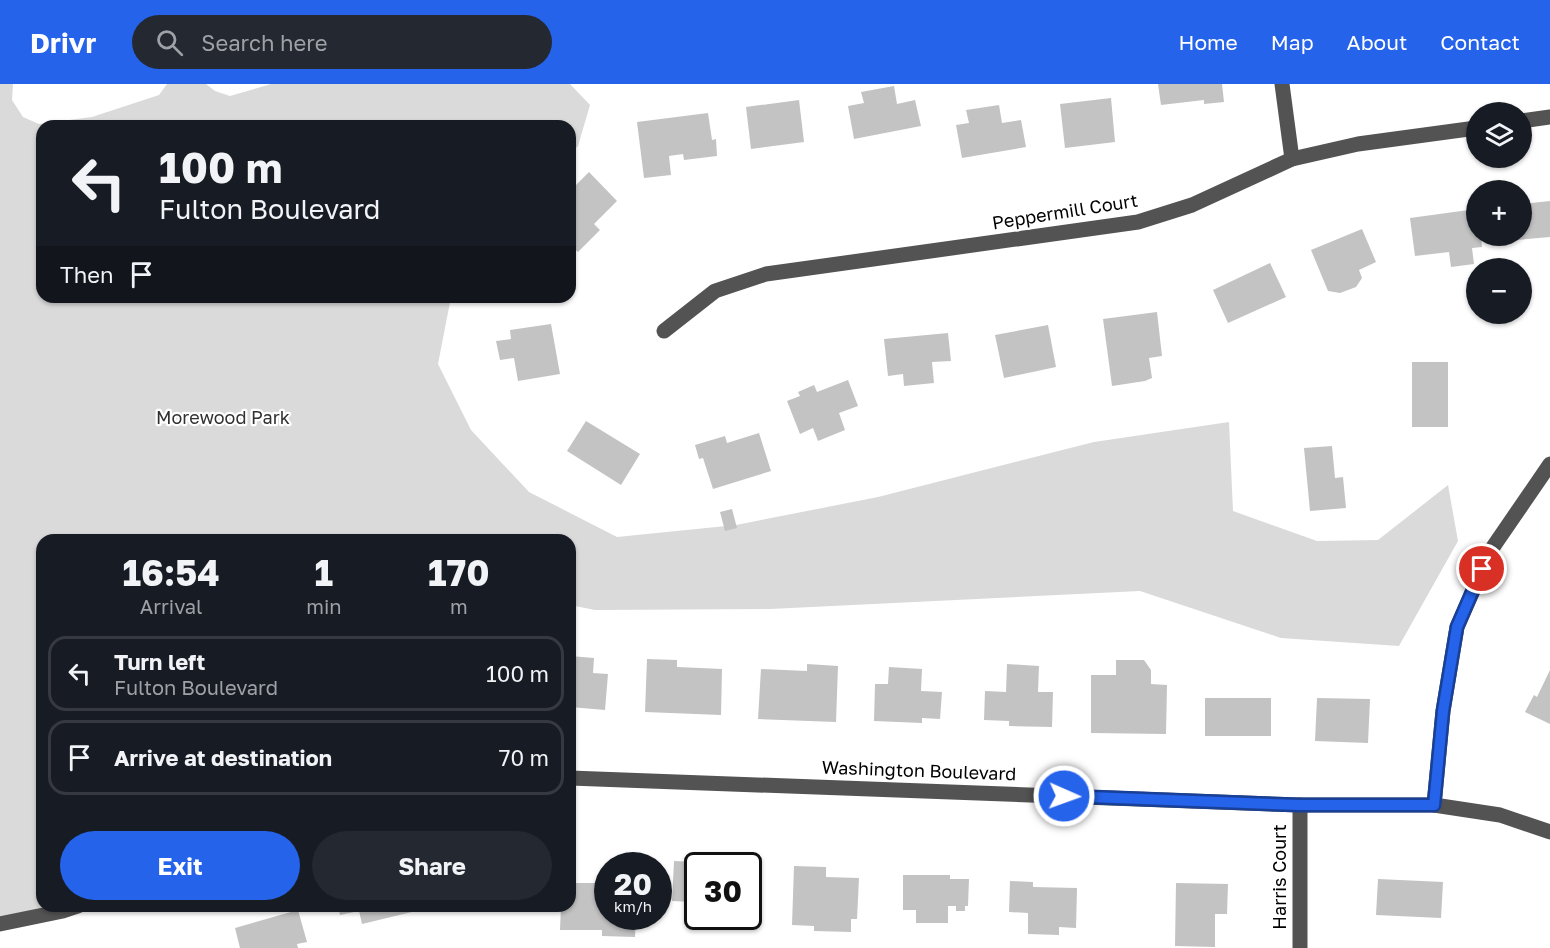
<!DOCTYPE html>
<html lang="en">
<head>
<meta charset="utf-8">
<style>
  :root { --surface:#171b24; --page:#242831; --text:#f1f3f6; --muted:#9ea1a6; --line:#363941; --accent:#2563eb }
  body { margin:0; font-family:"Golos Text",sans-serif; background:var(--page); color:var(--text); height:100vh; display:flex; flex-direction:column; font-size:22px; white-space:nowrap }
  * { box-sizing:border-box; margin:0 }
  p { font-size:20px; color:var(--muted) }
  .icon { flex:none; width:33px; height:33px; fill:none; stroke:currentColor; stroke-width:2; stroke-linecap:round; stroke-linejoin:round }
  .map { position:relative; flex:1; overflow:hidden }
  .panel { position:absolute; left:36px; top:450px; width:540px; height:378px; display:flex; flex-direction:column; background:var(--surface); border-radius:18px; box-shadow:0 2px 4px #0004 }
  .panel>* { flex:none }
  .hud { position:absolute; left:36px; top:36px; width:540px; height:183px; border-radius:18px; box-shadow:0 2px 4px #0004; background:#171b24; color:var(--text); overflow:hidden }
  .controls { position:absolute; left:1466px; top:18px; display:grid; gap:12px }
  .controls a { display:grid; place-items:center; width:66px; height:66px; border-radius:50%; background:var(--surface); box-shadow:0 2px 4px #0004; font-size:30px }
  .speed { position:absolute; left:594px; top:768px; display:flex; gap:12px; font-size:30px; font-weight:700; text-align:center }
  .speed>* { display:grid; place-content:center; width:78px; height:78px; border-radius:50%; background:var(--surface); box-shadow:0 2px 4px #0004; line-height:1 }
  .speed small { font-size:15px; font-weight:400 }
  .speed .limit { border:3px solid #111; border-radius:9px; background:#fff; color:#111 }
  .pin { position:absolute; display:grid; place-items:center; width:51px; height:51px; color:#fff; margin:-26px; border:3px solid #fff; border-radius:50%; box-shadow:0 2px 6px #0007 }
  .me { position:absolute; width:66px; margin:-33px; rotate:92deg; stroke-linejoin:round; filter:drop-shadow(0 0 4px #0008) }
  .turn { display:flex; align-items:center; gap:21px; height:126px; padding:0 24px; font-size:27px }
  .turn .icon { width:78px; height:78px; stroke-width:2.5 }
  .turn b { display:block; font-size:42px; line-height:51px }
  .then { display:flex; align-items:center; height:57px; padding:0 24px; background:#0003; gap:12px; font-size:22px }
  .eta { display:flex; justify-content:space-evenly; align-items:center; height:102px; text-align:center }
  .eta b { font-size:36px; font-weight:700; line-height:42px }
  .primary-button { display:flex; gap:12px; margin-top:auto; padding:12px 24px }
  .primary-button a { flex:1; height:69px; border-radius:36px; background:var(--accent); color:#fff; font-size:24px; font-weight:700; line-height:69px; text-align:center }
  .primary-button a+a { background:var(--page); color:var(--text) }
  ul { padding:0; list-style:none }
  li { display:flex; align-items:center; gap:18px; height:75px; margin:0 12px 9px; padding:0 12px; border:3px solid var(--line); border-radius:18px }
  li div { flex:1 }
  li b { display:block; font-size:22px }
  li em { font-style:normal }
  header { display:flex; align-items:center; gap:36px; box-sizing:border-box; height:84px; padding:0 30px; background:var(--accent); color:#fff }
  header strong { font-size:28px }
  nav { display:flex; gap:33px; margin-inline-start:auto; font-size:21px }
  .search { width:420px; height:54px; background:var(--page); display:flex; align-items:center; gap:15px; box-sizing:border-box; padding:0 21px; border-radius:33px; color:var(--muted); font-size:22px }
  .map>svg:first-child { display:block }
  .green { fill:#dadada }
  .building { fill:#c3c3c3 }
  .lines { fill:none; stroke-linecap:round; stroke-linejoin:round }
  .minor { stroke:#535353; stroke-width:15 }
  .route-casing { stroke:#184099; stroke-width:15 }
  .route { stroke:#2563eb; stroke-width:10 }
  .labels { text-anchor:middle; stroke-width:4.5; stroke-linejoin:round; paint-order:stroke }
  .street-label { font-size:18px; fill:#000; stroke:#fff }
  .park-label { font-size:18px; fill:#313131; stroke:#fff }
</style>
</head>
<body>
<header>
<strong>Drivr</strong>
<div class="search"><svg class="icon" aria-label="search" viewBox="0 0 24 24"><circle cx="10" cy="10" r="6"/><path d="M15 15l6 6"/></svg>Search here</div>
<nav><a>Home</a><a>Map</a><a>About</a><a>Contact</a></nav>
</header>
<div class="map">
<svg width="1550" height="864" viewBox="0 0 1550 864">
  <rect width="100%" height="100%" fill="#fff"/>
  <polygon class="green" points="0,0 13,0 12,16 23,33 39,40 92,33 159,11 167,0 206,0 215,7 230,12 271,0 570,0 590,21 578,62 570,70 570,42 42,42 42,213 451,213 438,280 471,346 529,408 617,453 736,441 878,413 1094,358 1229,338 1233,427 1317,457 1378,456 1448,401 1458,457 1399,562 1281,554 1140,507 770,525 595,526 570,521 570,456 42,456 42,822 78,822 0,840"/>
  <g class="building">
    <polygon points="1158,0 1222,0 1224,18 1204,20 1204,16 1161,21"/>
    <polygon points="894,2 897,20 915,16 921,42 854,55 848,22 864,19 861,8"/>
    <polygon points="1111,14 1115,58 1065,64 1060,20"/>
    <polygon points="799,16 804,58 751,65 746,23"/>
    <polygon points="999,21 1002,39 1021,36 1026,63 962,74 956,41 969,39 966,26"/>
    <polygon points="708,29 712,56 716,55 717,72 684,76 683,70 669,72 671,91 644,94 637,38"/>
    <polygon points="589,88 617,117 594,140 600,146 578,168 570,161 570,107"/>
    <polygon points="1550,117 1550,153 1517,156 1517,152 1521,152 1521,120"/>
    <polygon points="1476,125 1476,152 1481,152 1482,163 1472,164 1474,180 1451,183 1449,168 1415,172 1410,134"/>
    <polygon points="1362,145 1376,178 1359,186 1362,194 1356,203 1340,209 1328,207 1311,166"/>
    <polygon points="1270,179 1286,213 1228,239 1213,206"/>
    <polygon points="1157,228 1162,272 1149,274 1152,294 1145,297 1112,302 1103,235"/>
    <polygon points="551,240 560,290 518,297 514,274 500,276 496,257 511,255 510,246"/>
    <polygon points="1048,241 1056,283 1004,294 995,251"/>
    <polygon points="948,249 951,277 932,278 934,299 904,302 903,290 888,292 884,255"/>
    <rect x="1412" y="278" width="36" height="65"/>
    <polygon points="848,296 858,322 839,329 845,346 818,357 813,344 800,350 787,317 800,312 798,308 814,301 817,308"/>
    <polygon points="586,337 640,370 621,401 567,367"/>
    <polygon points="759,349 771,387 713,405 703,374 699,375 695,361 725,352 727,359"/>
    <polygon points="1332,362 1335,394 1343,393 1346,424 1310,427 1304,364"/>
    <polygon points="732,425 737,444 725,447 720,428"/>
    <polygon points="570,572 594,574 593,589 608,590 605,626 570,623"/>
    <polygon points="647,575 677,576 677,583 722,585 721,631 645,628"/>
    <polygon points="1116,576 1144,576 1151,586 1151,600 1167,601 1166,650 1091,649 1091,591 1116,591"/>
    <polygon points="807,580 838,582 836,638 758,635 761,585 807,587"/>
    <polygon points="1007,580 1039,582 1038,608 1053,608 1052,643 1009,642 1009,637 984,636 985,607 1006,608"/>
    <polygon points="889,583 922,585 921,607 942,608 940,635 922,634 922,639 874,637 875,600 888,600"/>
    <polygon points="1550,586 1550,640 1525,628 1534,611 1537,613"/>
    <rect x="1205" y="614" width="66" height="38"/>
    <polygon points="1317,614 1370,615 1368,659 1315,657"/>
    <polygon points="674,777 740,780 740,782 698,782 698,832 713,832 713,840 693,839 693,818 672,817"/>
    <polygon points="794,782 826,783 826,793 859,794 857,835 851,835 851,848 814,847 814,842 792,841"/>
    <polygon points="903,791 950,791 950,795 969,795 968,822 965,822 965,827 956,827 956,822 948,822 948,839 916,839 916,826 903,826"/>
    <polygon points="1378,795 1443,798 1441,834 1376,831"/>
    <polygon points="602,796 608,796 608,832 636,832 635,853 602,852 602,846 560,846 561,822 570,822 570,799 602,799"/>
    <polygon points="1010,797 1033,798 1033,803 1077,804 1076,844 1059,843 1059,851 1028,850 1028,829 1009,828"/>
    <polygon points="1176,799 1228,800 1227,830 1215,830 1215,863 1175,862"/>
    <polygon points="338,822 419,822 420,826 362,840 359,827 340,831"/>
    <polygon points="298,826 307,858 297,860 298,864 240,864 235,844"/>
  </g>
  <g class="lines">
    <g class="minor">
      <polyline points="1282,0 1292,75"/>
      <polyline points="1521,37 1550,33"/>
      <polyline points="664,247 715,207 766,190 1138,138 1192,121 1292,75 1358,60 1476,44"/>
      <polyline points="570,694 1300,721 1434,721 1500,731 1550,748"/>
      <polyline points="1300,721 1300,864"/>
      <polyline points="1434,721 1443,627 1457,543 1491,466 1550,380"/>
      <polyline points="0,840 63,827 78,822"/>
    </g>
  </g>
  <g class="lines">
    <g class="route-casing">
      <polyline id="route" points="1064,712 1299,721 1434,721 1443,627 1457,543 1482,485"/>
    </g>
    <use href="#route" class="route"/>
  </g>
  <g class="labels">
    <g class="street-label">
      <text transform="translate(1065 128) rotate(-9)" y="6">Peppermill Court</text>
      <text transform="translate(919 687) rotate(2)" y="6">Washington Boulevard</text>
      <text transform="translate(1280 793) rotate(-90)" y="6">Harris Court</text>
    </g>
    <g class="park-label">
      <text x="223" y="340">Morewood Park</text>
    </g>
  </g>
</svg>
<div class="controls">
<a><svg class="icon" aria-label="layers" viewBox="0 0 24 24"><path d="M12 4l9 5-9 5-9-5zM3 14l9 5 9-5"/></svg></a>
<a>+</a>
<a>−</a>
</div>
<div class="speed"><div>20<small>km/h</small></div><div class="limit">30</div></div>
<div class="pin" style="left:1482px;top:485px;background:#d93025"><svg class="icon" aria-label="arrive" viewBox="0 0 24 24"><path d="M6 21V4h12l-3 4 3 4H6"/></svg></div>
<svg class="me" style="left:1064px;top:712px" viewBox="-20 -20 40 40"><circle r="17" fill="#2563eb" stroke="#fff" stroke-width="3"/><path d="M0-11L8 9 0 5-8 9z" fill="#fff"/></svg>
<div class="hud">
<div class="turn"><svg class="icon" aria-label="left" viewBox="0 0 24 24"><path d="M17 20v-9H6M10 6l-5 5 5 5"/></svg><div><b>100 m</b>Fulton Boulevard</div></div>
<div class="then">Then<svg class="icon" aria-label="arrive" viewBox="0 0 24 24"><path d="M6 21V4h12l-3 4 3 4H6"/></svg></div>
</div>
<section class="panel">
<div class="eta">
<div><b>16:54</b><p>Arrival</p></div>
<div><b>1</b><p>min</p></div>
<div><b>170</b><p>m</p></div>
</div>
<ul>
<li><svg class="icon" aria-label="left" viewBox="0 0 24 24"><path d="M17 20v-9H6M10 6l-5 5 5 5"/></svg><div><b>Turn left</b><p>Fulton Boulevard</p></div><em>100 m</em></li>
<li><svg class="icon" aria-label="arrive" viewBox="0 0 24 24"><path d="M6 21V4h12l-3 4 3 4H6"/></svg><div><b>Arrive at destination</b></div><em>70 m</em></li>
</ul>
<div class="primary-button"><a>Exit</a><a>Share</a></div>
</section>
</div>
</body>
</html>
